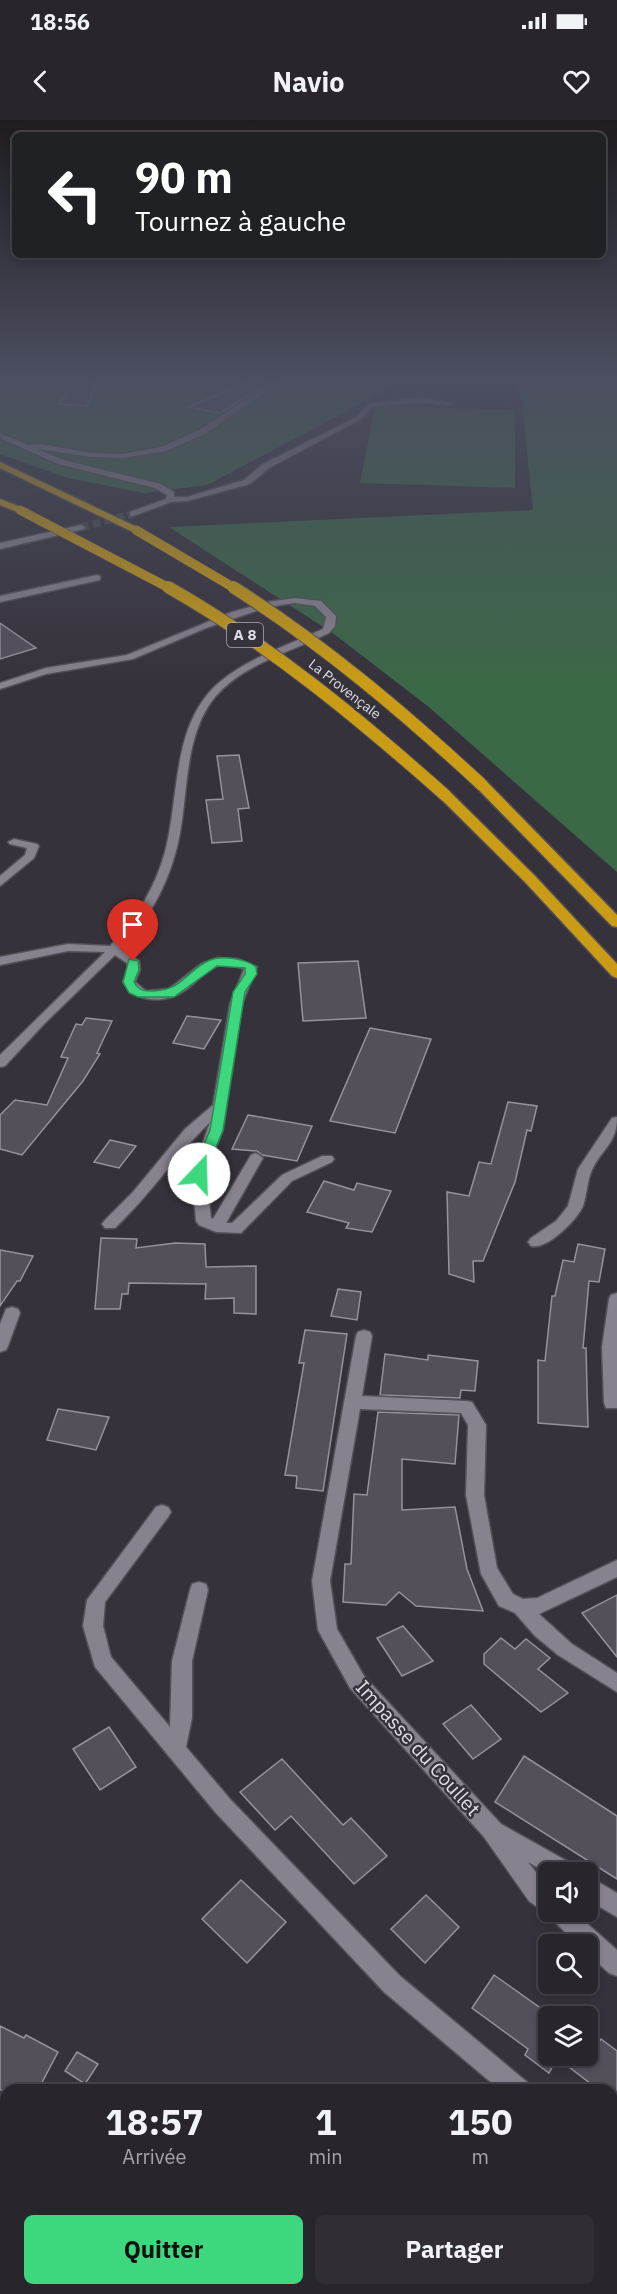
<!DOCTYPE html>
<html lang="fr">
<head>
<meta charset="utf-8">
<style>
  :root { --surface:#28262c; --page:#302e34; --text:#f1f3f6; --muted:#a5a5a9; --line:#444348; --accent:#3dd77e }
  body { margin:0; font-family:"IBM Plex Sans",sans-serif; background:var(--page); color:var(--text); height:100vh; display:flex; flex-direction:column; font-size:22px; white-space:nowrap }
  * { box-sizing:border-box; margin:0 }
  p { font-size:20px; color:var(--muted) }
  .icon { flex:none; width:33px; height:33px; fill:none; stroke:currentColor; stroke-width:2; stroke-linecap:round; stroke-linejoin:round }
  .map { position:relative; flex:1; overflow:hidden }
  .details { position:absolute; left:0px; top:1964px; width:618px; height:212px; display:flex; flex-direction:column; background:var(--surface); border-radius:18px 18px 0 0; box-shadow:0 3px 9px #0003,0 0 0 2px var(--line) }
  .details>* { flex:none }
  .guide { position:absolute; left:12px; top:12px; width:594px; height:126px; border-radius:9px; box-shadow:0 3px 9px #0003,0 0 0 2px var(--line); background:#202124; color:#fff; overflow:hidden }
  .buttons { position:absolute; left:538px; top:1742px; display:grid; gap:12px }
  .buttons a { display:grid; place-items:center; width:60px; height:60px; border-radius:9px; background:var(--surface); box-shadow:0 3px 9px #0003,0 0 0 2px var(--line); font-size:30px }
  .pin { position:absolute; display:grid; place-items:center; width:51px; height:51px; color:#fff; margin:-62px -26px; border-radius:50% 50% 50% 0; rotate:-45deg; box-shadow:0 0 6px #0007 }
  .pin .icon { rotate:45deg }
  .me { position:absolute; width:66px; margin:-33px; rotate:21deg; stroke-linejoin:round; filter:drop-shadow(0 0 4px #0008) }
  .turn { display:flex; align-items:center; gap:21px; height:126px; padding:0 24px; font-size:27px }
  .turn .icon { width:78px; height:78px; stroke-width:2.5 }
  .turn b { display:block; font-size:42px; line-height:51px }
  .eta { display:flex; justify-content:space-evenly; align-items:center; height:102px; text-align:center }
  .eta b { font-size:36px; font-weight:700; line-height:42px }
  .primary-button { display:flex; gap:12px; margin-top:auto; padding:12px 24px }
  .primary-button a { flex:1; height:69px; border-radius:9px; background:var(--accent); color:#111; font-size:24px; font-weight:700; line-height:69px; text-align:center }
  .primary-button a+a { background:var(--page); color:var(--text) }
  .status { display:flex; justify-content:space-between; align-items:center; height:42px; padding:0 30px; background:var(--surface); direction:ltr }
  .status svg { height:16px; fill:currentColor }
  header { display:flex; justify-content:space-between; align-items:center; height:78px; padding:0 24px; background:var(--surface); font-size:27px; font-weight:700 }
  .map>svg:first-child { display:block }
  .green { fill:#3b6847 }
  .building { fill:#54505a; stroke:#96919d; stroke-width:1.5 }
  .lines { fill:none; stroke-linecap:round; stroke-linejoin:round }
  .minor-tunnel { stroke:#4f4c54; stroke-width:8; stroke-dasharray:8 4; stroke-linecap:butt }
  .minor-casing { stroke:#535058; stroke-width:3 }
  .highway-casing { stroke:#535058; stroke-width:3 }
  .minor { fill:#87828d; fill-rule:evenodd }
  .highway { fill:#ca9c15; fill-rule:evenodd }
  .highway-bridge-far1-casing { stroke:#535058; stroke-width:10; stroke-linecap:butt }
  .highway-bridge-casing { stroke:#535058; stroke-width:14; stroke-linecap:butt }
  .highway-bridge-far1 { stroke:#ca9c15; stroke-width:9 }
  .highway-bridge { stroke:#ca9c15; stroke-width:12 }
  .route { fill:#3dd77e; stroke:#288c52; stroke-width:1.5 }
  .labels { text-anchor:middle; stroke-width:5; stroke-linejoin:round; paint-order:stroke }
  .far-street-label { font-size:14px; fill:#dfdde3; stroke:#36323b }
  .shield { fill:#36323b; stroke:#acaab1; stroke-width:1.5 }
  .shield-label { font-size:15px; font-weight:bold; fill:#dfdde3 }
  .near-street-label { font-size:20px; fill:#dfdde3; stroke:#36323b }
</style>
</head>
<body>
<div class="status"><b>18:56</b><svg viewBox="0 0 49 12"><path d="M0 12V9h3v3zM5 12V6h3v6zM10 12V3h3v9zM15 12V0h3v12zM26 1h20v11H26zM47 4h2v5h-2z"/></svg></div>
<header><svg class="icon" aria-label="back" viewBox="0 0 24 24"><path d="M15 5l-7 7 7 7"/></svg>Navio<svg class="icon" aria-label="heart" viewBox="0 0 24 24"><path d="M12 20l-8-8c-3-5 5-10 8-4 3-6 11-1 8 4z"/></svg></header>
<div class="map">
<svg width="617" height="2174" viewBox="0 0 617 2174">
  <rect width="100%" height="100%" fill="#36323b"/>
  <g class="green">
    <polygon points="0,261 397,261 366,281 207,365 144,373 68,358 0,334"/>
    <polygon points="516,261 617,261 617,752 430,588 334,514 169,407 533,390 522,282"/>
    <polygon points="375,286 515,290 515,368 360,363"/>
  </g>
  <g class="building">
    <polygon points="75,261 96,262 87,286 59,284"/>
    <polygon points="251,261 270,261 221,293 188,287"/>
    <polygon points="0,503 36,528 0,539"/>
    <polygon points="239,635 249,688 238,689 242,721 212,723 206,680 223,679 217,636"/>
    <polygon points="358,841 366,898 303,901 298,843"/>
    <polygon points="187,896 221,900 204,929 173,923"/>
    <polygon points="86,898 112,901 97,933 100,934 83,961 22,1035 0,1029 0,995 15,980 47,985 68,938 61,937 76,904 82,905"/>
    <polygon points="370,908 431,919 395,1013 330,1001"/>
    <polygon points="508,982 537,986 531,1011 527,1010 515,1062 483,1141 473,1141 474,1162 449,1154 447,1072 469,1076 479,1042 491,1044"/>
    <polygon points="248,995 312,1006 297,1041 262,1035 257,1031 232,1029"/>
    <polygon points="110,1020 136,1026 119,1048 94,1042"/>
    <polygon points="324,1061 354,1070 357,1063 391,1071 372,1112 346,1108 349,1103 307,1092"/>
    <polygon points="101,1118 137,1119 136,1128 175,1123 205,1124 206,1147 256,1146 256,1194 234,1193 234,1178 205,1179 206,1164 129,1163 128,1174 122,1174 120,1189 95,1189"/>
    <polygon points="578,1124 605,1129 599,1162 589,1161 583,1228 586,1228 588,1307 538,1303 538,1240 545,1241 552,1176 555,1176 563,1140 574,1142"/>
    <polygon points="0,1130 33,1136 20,1161 17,1161 0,1186"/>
    <polygon points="338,1169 361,1172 357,1200 331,1196"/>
    <polygon points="305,1210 347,1214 323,1371 296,1368 297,1356 285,1355 304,1243 299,1243"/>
    <polygon points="385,1234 428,1240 428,1235 478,1241 475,1271 461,1270 460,1278 380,1275"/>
    <polygon points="58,1289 109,1297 96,1330 47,1320"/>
    <polygon points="378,1292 459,1295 455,1344 402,1339 402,1390 455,1387 467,1449 483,1491 416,1486 399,1472 386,1485 343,1482 345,1444 351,1444 354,1374 367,1375"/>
    <polygon points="617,1475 617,1537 582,1493"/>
    <polygon points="403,1506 433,1541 402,1556 377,1518"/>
    <polygon points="501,1518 515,1529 526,1519 550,1538 538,1549 568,1573 541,1592 484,1544 484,1534"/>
    <polygon points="471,1585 501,1619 473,1639 443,1604"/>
    <polygon points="109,1607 136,1647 100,1670 73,1629"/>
    <polygon points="524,1636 617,1696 617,1759 495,1682"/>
    <polygon points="282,1639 343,1705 351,1698 387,1736 354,1764 291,1696 275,1710 240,1672"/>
    <polygon points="241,1760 286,1802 247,1843 202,1799"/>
    <polygon points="426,1775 459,1807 425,1843 391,1809"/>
    <polygon points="494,1855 549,1894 551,1891 558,1896 549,1896 549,1935 588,1935 588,1918 597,1925 601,1919 617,1931 617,1983 612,1979 612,1970 599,1970 557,1938 549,1953 525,1935 528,1929 472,1888"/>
    <polygon points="0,1906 24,1918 26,1915 58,1932 38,1970 0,1970"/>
    <polygon points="77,1932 98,1944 85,1964 65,1951"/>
  </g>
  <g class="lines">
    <polyline class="minor-tunnel" points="81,407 133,394"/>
    <g class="minor-casing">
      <g id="minor">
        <polygon points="274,261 281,261 205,314 166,331 122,338 91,337 37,329 64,340 161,364 174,372 174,377 187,377 244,360 263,344 357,297 368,284 420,278 452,283 449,285 420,282 372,287 361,299 269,348 250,364 187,381 171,382 133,396 130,396 130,392 166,379 167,375 155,368 58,344 0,318 0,313 28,325 41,324 91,333 122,334 161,327 199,310"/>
        <polygon points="81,405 85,407 84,409 0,429 0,423"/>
        <polygon points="97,455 100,456 100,460 0,482 0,476"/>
        <path d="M295,478l26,3 15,15 -1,10 -6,7c-38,19 -86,31 -114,64 -30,36 -27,93 -35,136 -8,44 -28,83 -59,116l18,12 1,9 -5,12 11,9 23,-2 32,-25 17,-6 19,1 20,8 -15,37 -19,125 -17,45 5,44 2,1 38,-64 5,-2 7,5 -37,65h6l50,-48 40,-19h10l2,3 -2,3 -40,19 -51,52 -25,-1 -17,-7 -3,-4 -4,-47 18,-52c-34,33 -60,73 -95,106h-10l-3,-4 3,-4 28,-28 52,-63 28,-24 17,-101 14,-35c-8,-3 -18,-6 -27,-3 -14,5 -21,18 -33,25 -19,13 -49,12 -61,-9l5,-12 -1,-7 -12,-8 -71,69 -39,42 -5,1v-12l105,-103 -37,-1 -68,14v-8l68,-13 42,2c26,-27 45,-58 55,-94 15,-57 6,-130 56,-171 29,-24 68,-36 102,-52l3,-12 -11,-11 -20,-3 -27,4 -62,21 -73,31 -87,15 -46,15v-6l46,-15 81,-13 105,-43 35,-10z"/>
        <polygon points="14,719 37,724 39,726 34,738 0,766 0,756 25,735 27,728 10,724 8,722"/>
        <path d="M617,997c0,27 -15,31 -25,53 -5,11 -5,24 -9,36 -6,14 -36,44 -52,40l-3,-4 3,-4 25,-17 12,-15 10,-37 34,-51z"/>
        <polygon points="617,1173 617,1288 606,1288 604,1283 602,1227 609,1179 611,1175"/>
        <polygon points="12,1187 18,1189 20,1193 8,1226 6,1230 0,1232 0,1204 6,1189"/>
        <polygon points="364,1210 370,1212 372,1216 362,1276 466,1281 472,1282 486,1305 484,1375 497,1448 513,1474 523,1479 537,1478 617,1440 617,1457 539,1494 572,1524 617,1553 617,1572 558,1535 535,1516 515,1493 499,1486 481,1454 466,1375 468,1305 461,1293 360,1289 330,1461 337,1509 364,1556 501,1704 574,1745 577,1752 549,1752 549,1754 528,1742 549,1769 549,1791 573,1791 617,1830 617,1856 609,1853 588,1834 588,1824 577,1824 547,1794 529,1781 484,1717 350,1568 318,1510 312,1461 356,1216 358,1212"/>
        <polygon points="162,1385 168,1387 171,1392 168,1397 105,1482 103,1506 111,1537 170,1607 172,1541 190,1470 192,1464 199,1462 206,1464 208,1470 192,1541 192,1598 186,1627 230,1679 400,1856 527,1962 531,1970 500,1970 384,1872 216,1693 95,1547 83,1506 87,1480 156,1387"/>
        <polygon points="588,1756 617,1773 617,1797 588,1780"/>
        <polygon points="612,2024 617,2026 617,2051 612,2049"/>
      </g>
    </g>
    <g class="highway-casing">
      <g id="highway">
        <polygon points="0,342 139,408 141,410 133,412 0,348"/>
        <polygon points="0,379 23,388 25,390 20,393 0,385"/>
        <polygon points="481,660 486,661 617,795 617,807 612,806 476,667 476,661"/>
        <polygon points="445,671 450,672 535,756 617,844 617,858 612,856 525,762 440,678 440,672"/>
      </g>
    </g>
    <use href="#minor" class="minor"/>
    <use href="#highway" class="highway"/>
    <g class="highway-bridge-far1-casing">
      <g id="highway-bridge-far1">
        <polyline points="20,390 171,469"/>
        <polyline points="136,410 236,469"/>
      </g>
    </g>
    <g class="highway-bridge-casing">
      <g id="highway-bridge">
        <path d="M168,467c102,58 190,131 277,208"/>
        <path d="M233,467c91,58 170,125 248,197"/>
      </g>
    </g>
    <use href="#highway-bridge-far1" class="highway-bridge-far1"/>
    <use href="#highway-bridge" class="highway-bridge"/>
  </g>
  <linearGradient id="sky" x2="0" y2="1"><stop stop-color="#1e1c20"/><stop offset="0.46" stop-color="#4c4f60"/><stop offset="1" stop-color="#4c4f60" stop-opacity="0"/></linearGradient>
  <rect width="617" height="565" fill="url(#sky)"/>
  <path class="route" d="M129,839l9,2 1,9 -5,12c5,9 10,9 20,9 31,-2 32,-21 56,-31 12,-5 37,-1 46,7l1,7 -12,18 -22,138 -19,47h-10l-2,-3 18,-44 23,-138 12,-18v-6l-28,-2 -43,31h-36l-9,-4 -6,-11z"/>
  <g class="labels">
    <g class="far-street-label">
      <text transform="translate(345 569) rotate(38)" y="5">La Provençale</text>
    </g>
    <rect class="shield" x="227" y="503" width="36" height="24" rx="4.5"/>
    <g class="shield-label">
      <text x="245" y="520">A 8</text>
    </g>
    <g class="near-street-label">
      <text transform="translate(418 1628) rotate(48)" y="7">Impasse du Coullet</text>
    </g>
  </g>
</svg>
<div class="buttons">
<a><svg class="icon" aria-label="sound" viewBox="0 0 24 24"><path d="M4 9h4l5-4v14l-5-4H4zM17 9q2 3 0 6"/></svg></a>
<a><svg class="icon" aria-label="search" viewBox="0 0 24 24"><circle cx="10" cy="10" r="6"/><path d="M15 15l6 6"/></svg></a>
<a><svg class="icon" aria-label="layers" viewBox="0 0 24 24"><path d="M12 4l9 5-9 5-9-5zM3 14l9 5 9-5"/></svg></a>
</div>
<div class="pin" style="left:133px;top:841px;background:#d93025"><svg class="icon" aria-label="arrive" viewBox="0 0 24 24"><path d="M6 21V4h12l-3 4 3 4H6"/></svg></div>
<svg class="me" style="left:199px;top:1054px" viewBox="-20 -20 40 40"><circle r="19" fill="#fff"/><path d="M0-13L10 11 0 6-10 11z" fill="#3dd77e"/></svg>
<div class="guide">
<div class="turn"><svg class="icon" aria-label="left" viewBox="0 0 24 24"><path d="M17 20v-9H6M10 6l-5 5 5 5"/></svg><div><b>90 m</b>Tournez à gauche</div></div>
</div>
<section class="details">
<div class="eta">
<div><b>18:57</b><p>Arrivée</p></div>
<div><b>1</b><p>min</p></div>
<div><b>150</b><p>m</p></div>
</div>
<div class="primary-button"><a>Quitter</a><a>Partager</a></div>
</section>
</div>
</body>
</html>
